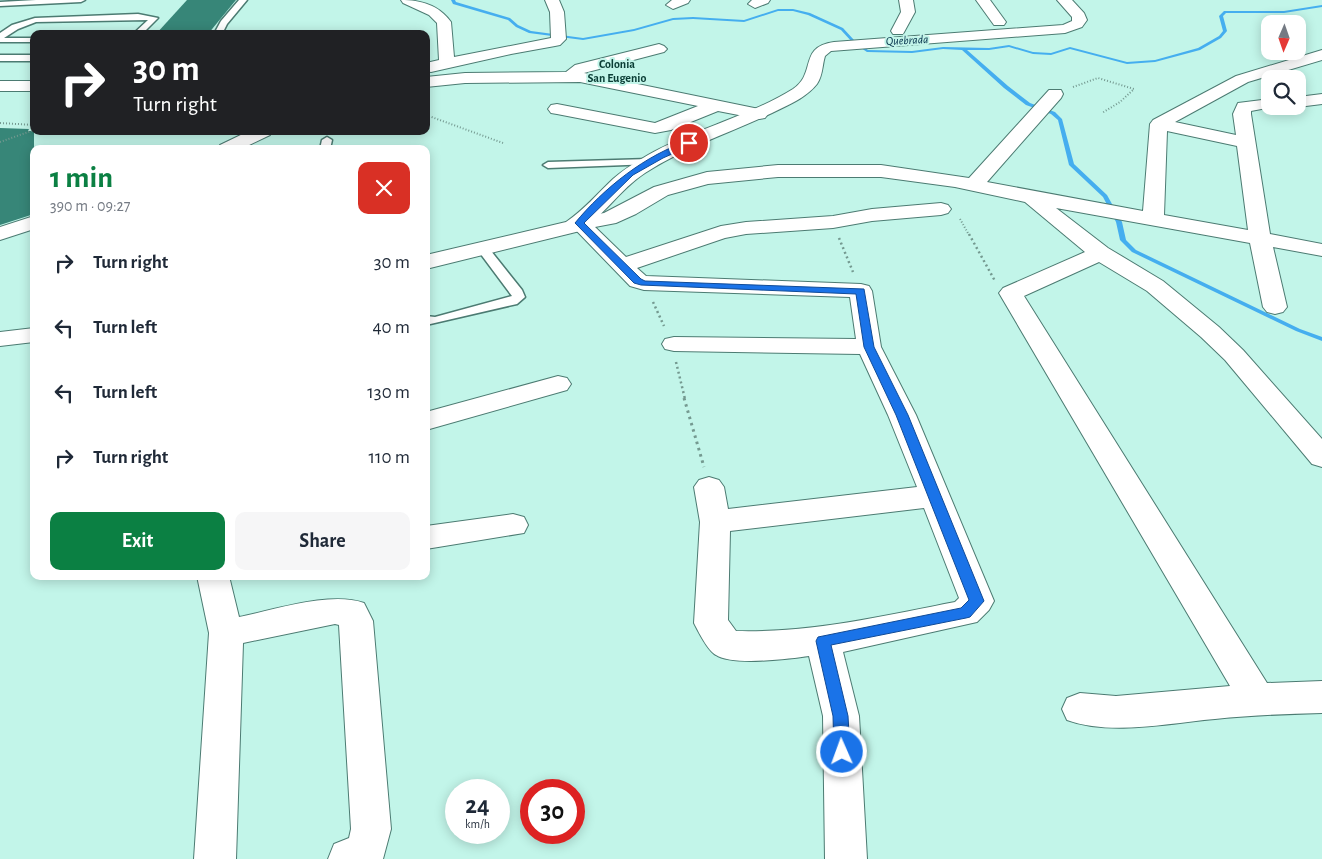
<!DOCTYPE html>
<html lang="en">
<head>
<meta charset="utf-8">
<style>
  :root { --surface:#fff; --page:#f6f6f7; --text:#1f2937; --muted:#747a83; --accent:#0b8043 }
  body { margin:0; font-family:"Alegreya Sans",sans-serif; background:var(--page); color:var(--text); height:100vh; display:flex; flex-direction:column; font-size:19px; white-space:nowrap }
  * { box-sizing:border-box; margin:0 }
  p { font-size:16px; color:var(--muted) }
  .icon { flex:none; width:28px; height:28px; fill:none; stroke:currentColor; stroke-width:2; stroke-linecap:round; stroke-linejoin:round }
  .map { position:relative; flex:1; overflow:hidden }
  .drawer { position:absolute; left:30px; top:145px; width:400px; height:435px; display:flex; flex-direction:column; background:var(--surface); border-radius:10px; box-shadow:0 2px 12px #0003 }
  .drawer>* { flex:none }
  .top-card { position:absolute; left:30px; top:30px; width:400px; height:105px; border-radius:10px; box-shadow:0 2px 12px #0003; background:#202124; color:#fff; overflow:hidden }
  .needle { width:32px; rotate:182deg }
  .controls { position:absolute; left:1261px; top:15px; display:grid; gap:10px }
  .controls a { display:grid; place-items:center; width:45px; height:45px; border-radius:10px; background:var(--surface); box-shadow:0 2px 12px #0003; font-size:25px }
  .speed { position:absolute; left:445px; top:779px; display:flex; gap:10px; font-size:25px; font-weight:700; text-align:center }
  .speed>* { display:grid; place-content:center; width:65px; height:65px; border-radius:50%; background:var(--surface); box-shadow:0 2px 12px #0003; line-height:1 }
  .speed small { font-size:12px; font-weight:400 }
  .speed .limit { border:8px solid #d22; background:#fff; color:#111 }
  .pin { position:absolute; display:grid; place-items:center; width:42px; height:42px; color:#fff; margin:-21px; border:2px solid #fff; border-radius:50%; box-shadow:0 1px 5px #0007 }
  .me { position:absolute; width:55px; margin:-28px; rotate:358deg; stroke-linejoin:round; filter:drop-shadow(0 0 4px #0008) }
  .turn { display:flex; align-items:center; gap:18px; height:105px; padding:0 20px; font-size:22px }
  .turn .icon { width:65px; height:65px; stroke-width:2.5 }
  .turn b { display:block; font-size:35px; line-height:42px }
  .round { display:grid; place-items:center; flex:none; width:52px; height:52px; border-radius:10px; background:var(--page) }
  .summary { display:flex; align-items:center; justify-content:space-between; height:85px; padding:0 20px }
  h1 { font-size:30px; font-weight:700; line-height:38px; color:var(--accent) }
  .cta { display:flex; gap:10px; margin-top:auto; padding:10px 20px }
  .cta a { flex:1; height:58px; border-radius:10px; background:var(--accent); color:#fff; font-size:20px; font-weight:700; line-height:58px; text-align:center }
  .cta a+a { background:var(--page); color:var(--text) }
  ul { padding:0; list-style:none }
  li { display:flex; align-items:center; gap:15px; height:65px; padding:0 20px }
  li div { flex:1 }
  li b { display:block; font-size:19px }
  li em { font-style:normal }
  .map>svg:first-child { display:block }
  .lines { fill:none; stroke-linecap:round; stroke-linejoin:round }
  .stream { fill:#45aeef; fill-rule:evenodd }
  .building { fill:#378678 }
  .service-casing { stroke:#4c7b72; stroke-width:3 }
  .minor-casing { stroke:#4c7b72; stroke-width:2 }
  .tertiary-casing { stroke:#4c7b72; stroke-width:2 }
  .path-far2 { stroke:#749990; stroke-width:2; stroke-dasharray:1 2; stroke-linecap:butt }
  .path-far1 { stroke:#749990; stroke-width:2.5; stroke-dasharray:2 3; stroke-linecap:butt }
  .path { stroke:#749990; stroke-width:3; stroke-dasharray:2.5 4; stroke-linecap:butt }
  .service { fill:#fff; fill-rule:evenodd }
  .minor { fill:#fff; fill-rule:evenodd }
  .tertiary { fill:#fff; fill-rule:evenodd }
  .route { fill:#1a73e8; stroke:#114b97 }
  .labels { text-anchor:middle; stroke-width:4; stroke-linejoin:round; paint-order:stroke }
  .far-water-label { font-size:12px; font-style:italic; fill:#002e48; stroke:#c2f5e9 }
  .far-neighbourhood-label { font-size:12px; font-weight:bold; fill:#0a3d35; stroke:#c2f5e9 }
</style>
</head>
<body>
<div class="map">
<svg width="1322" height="859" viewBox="0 0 1322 859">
  <rect width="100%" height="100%" fill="#c2f5e9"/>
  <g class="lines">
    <polygon class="stream" points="451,0 455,0 456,2 510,18 518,25 531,31 583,38 634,29 673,18 693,17 744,20 778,9 793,9 810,13 843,28 854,40 868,50 912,51 943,47 989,48 1009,45 1033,52 1051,53 1070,47 1127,62 1155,60 1198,48 1219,36 1223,31 1219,16 1224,11 1284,11 1322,5 1322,7 1284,13 1226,13 1223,16 1227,31 1221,38 1200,50 1155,62 1127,64 1070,49 1051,55 1033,54 1009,47 989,50 967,50 1008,86 1030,103 1055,112 1062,119 1074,164 1107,195 1122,222 1126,240 1136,250 1300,329 1322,337 1322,341 1296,331 1132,252 1120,240 1116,222 1103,197 1069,165 1058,120 1051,114 1026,105 1004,88 962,50 943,49 912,53 867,52 852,42 841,30 808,15 793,11 778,11 744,22 693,19 673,20 634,31 583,40 529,33 516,27 508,20 453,4"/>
  </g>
  <g class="building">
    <polygon points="187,0 236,0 208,34 156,34"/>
    <polygon points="0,128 29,129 28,131 34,131 34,214 0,225"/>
  </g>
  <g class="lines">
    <g class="service-casing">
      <g id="service">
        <polygon points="36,0 85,0 81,2 0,6 0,2"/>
        <polygon points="239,0 247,0 227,24 222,34 214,34 221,21"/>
        <polygon points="138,14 158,18 142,34 133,34 148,20 36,22 18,29 4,38 34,38 34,42 0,42 0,33 12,25 35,18"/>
        <rect x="0" y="55" width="34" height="6"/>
        <polygon points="327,137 332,140 330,149 320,149 322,140"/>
        <polygon points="649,159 654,162 653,164 548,168 543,165 548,162"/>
        <polygon points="483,245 487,246 522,290 525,297 517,304 426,325 426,316 435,317 512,296 477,249"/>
      </g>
    </g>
    <g class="minor-casing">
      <g id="minor">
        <path d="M401,0c20,0 38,5 50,22l3,35 97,-19 -1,-26 -5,-12h14l5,12 2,27 -6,6 -5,1 -44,8 -80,18 -5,-1v-8l13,-3 -2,-37 -8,-8 -26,-12z"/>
        <polygon points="672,0 690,0 688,3 673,9 666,5"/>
        <polygon points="752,0 770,0 768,3 755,8 748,4"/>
        <polygon points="899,0 913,0 915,12 903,34 893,34 891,31 901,12"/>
        <polygon points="976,0 990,0 1006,22 1004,25 994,25"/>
        <polygon points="659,44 664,46 667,49 664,52 584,73 759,109 765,110 768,114 765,118 759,119 718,111 671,130 655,133 557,114 551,113 548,109 551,105 557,104 655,123 698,106 580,82 465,83 426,87 426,77 465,73 566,72 575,65"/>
        <path d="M1322,50v10l-74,22 -73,40 61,13 -3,-21 5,-11 32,-4v7h7l-26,5v3l19,120 52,10v12l-49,-9 14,60 -4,5 -8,2 -8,-2 -4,-5 -13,-64 -194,-35 52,40 55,33 56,46 24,23 79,89v28l-10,-3 -87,-104 -24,-23 -54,-46 -48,-29 -75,34 243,387 55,-2v32c-36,1 -71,2 -107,6 -46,4 -104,17 -148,1l-5,-11 5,-11 13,-5 36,3 114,-10 -231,-393 4,-5 82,-36 -60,-50 -70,-15 -74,-10h-103l-70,7 -40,11 -32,19 -20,9 -21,4 31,30 95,-31 25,-4 87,-6 39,-7 69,-6 7,2 3,4 -3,4 -7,2 -69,6 -39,7 -87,6 -21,4 -88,30 9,8 215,8 8,2 3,5 9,56 35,68 78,186 -5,9 -12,12 -134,30 16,64 8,143h-42l-2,-143 -14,-60c-20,3 -77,10 -93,-1 -8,-4 -18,-24 -22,-32l6,-101 -6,-35 5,-7 10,-3 10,3 5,7 4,22 189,-22 -29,-72 -28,-61 -186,-3 -9,-2 -3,-5 3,-5 9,-2 182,2 -6,-42 -206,-7 -14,-4 -61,-63 3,-4 32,-6 50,-26 53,-15 71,-7h103l88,13 80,-88h12l2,4 -2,4 -74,84 156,29 7,-87 3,-4 83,-44zM1167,131l70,15 11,84 -84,-15zM924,508l35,90 -4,4c-72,14 -144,31 -219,29l-8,-11 2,-89z"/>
        <rect x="0" y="81" width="34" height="10"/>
        <polygon points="1322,94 1322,104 1298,107 1295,106 1298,106 1298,97"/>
        <polygon points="249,131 273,131 270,135 241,149 217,149 220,145"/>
        <polygon points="34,216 34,229 0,240 0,227"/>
        <polygon points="558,376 567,378 571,384 567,390 426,430 426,412"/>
        <polygon points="513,514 524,517 528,525 524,533 426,549 426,526"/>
        <path d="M197,576h32l10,41c36,-7 91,-26 125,-14l9,18 18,208 -8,30h-55l6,-15 15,-6 2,-9 -12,-204 -4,-1 -92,19 -7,216h-42l15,-226z"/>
      </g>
    </g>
    <g class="tertiary-casing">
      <g id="tertiary">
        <path d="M1057,0h15l12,13 3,7 -5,7 -17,6 -234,18 -6,5c-3,10 -2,19 -8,28 -11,14 -29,21 -45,29 -42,20 -87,34 -127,60 -25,16 -40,42 -65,58l-154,38v-14l140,-33c18,-12 31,-28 47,-43 11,-10 23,-17 35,-24 46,-26 100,-38 145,-66 24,-16 5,-42 41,-47l229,-17 9,-4v-4z"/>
        <polygon points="34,328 34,342 0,346 0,332"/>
      </g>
    </g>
    <g class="path-far2">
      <polyline points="1073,87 1098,78 1134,89 1120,102 1102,113"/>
      <polyline points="426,115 503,143"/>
      <polyline points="0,123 34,125"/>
      <polyline points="152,131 168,131"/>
      <polyline points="0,142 34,130"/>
      <polyline points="960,219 969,235"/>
    </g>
    <g class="path-far1">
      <polyline points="969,234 995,281"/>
      <polyline points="839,238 853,272"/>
      <polyline points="653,302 664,326"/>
      <polyline points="676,362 685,399"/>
    </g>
    <polyline class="path" points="684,398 704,467"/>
    <use href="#service" class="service"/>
    <use href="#minor" class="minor"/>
    <use href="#tertiary" class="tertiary"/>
  </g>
  <path class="route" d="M689,141l4,2 -1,2 -29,13 -30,17 -49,48 57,56 4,2 219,8 10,58 34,68 76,186 -14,16 -4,1 -135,27 17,71 2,36 -2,5 -6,2 -5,-2 -3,-5 -1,-36 -17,-75 2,-4 143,-29 8,-8 -73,-185 -32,-68 -8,-53 -215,-9 -7,-2 -59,-60c28,-34 71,-69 114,-82z"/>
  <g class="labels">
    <g class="far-water-label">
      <text transform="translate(907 40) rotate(-3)" y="4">Quebrada</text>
    </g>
    <g class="far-neighbourhood-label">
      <text x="617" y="68">Colonia<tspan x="617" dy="14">San Eugenio</tspan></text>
    </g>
  </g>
</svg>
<div class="controls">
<a><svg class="needle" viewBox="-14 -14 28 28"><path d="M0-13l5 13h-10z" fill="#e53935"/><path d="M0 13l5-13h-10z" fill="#747a83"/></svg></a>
<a><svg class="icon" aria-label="search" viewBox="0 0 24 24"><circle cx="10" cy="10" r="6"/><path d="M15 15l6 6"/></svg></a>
</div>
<div class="speed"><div>24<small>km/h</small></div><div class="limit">30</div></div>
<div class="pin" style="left:689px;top:143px;background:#d93025"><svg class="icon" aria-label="arrive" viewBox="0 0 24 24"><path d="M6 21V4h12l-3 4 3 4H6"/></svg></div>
<svg class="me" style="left:842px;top:752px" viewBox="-20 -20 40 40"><circle r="17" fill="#1a73e8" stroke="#fff" stroke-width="3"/><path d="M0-11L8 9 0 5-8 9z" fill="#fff"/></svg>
<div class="top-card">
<div class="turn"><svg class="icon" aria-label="right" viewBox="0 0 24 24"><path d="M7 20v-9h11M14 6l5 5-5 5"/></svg><div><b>30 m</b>Turn right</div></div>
</div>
<section class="drawer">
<div class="summary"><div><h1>1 min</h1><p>390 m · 09:27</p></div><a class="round" style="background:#d93025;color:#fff"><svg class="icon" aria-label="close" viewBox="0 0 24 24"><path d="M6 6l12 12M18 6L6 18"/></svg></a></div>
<ul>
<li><svg class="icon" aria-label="right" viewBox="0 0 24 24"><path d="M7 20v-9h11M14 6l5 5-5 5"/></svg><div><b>Turn right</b></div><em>30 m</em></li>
<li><svg class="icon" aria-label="left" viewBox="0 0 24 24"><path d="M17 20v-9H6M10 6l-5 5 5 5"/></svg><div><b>Turn left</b></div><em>40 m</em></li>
<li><svg class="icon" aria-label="left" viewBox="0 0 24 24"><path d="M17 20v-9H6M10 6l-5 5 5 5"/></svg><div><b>Turn left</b></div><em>130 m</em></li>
<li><svg class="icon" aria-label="right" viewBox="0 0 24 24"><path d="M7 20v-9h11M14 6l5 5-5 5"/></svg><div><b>Turn right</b></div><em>110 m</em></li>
</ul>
<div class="cta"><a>Exit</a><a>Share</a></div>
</section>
</div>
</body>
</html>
